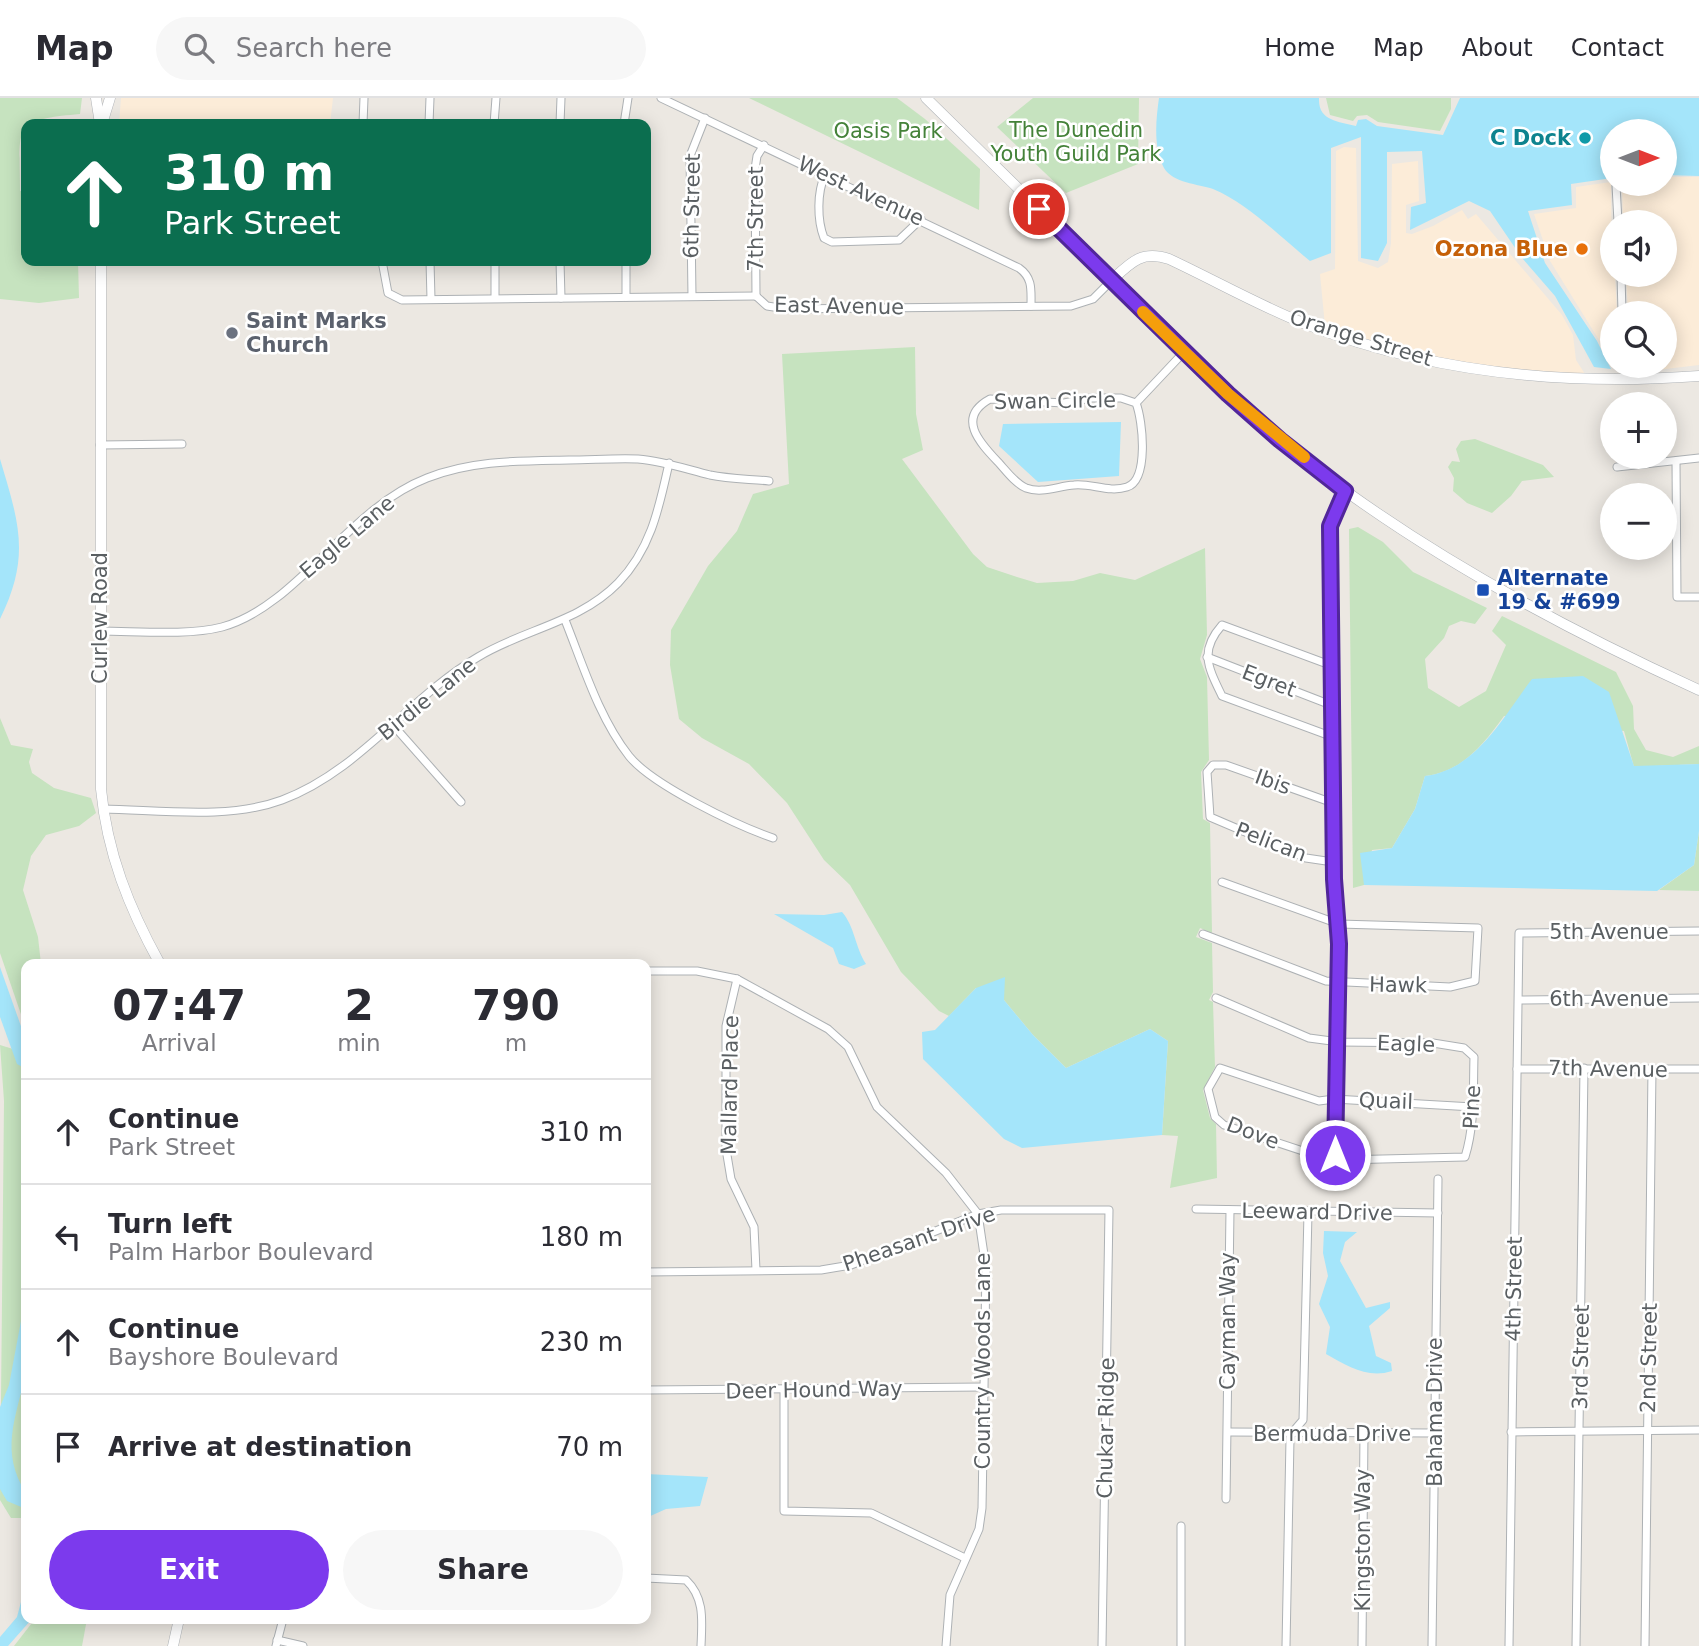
<!DOCTYPE html>
<html lang="en">
<head>
<meta charset="utf-8">
<style>
  :root { --surface:#fff; --page:#f7f7f7; --text:#2b2b33; --muted:#7c7c81; --line:#e1e1e2; --accent:#7c3aed }
  body { margin:0; font-family:"DejaVu Sans",sans-serif; background:var(--page); color:var(--text); height:100vh; display:flex; flex-direction:column; font-size:26px; white-space:nowrap }
  * { box-sizing:border-box; margin:0 }
  p { font-size:23px; color:var(--muted) }
  .icon { flex:none; width:38px; height:38px; fill:none; stroke:currentColor; stroke-width:2; stroke-linecap:round; stroke-linejoin:round }
  .map { position:relative; flex:1; overflow:hidden }
  .panel { position:absolute; left:21px; top:861px; width:630px; height:665px; display:flex; flex-direction:column; background:var(--surface); border-radius:14px; box-shadow:0 4px 18px #0003 }
  .panel>* { flex:none }
  .top-card { position:absolute; left:21px; top:21px; width:630px; height:147px; border-radius:14px; box-shadow:0 4px 18px #0003; background:#0b6e4f; color:#fff; overflow:hidden }
  .needle { width:46px; rotate:90deg }
  .controls { position:absolute; left:1600px; top:21px; display:grid; gap:14px }
  .controls a { display:grid; place-items:center; width:77px; height:77px; border-radius:50%; background:var(--surface); box-shadow:0 4px 18px #0003; font-size:35px }
  .pin { position:absolute; display:grid; place-items:center; width:60px; height:60px; color:#fff; margin:-30px; border:4px solid #fff; border-radius:50%; box-shadow:0 2px 7px #0007 }
  .me { position:absolute; width:77px; margin:-38px; rotate:0deg; stroke-linejoin:round; filter:drop-shadow(0 0 5px #0008) }
  .turn { display:flex; align-items:center; gap:24px; height:147px; padding:0 28px; font-size:32px }
  .turn .icon { width:91px; height:91px; stroke-width:2.5 }
  .turn b { display:block; font-size:49px; line-height:60px }
  .eta { display:flex; justify-content:space-evenly; align-items:center; height:119px; text-align:center }
  .eta b { font-size:42px; font-weight:600; line-height:49px }
  .primary-button { display:flex; gap:14px; margin-top:auto; padding:14px 28px }
  .primary-button a { flex:1; height:80px; border-radius:42px; background:var(--accent); color:#fff; font-size:28px; font-weight:600; line-height:80px; text-align:center }
  .primary-button a+a { background:var(--page); color:var(--text) }
  ul { padding:0; list-style:none }
  li { display:flex; align-items:center; gap:21px; height:105px; padding:0 28px; border-top:2px solid var(--line) }
  li div { flex:1 }
  li b { display:block; font-size:26px }
  li em { font-style:normal }
  header { display:flex; align-items:center; gap:42px; box-sizing:border-box; height:98px; padding:0 35px; background:var(--surface); border-bottom:2px solid var(--line) }
  header strong { font-size:33px }
  nav { display:flex; gap:38px; margin-inline-start:auto; font-size:24px }
  .search { width:490px; height:63px; background:var(--page); display:flex; align-items:center; gap:18px; box-sizing:border-box; padding:0 24px; border-radius:38px; color:var(--muted); font-size:26px }
  .map>svg:first-child { display:block }
  .commercial { fill:#fcecd8 }
  .green { fill:#c6e3bf }
  .water { fill:#a4e5fa }
  .lines { fill:none; stroke-linecap:round; stroke-linejoin:round }
  .street-casing { stroke:#adb1b4; stroke-width:9 }
  .secondary-casing { stroke:#afb3b7; stroke-width:11 }
  .street { stroke:#fff; stroke-width:7 }
  .secondary { stroke:#fff; stroke-width:10 }
  .route-casing { stroke:#51269a; stroke-width:18 }
  .route { stroke:#7c3aed; stroke-width:12 }
  .slow { stroke:#f59e0b; stroke-width:12 }
  .culture-dot { fill:#0f9aa8; stroke:#fff; stroke-width:2.5 }
  .food-dot { fill:#e8710a; stroke:#fff; stroke-width:2.5 }
  .worship-dot { fill:#6b7280; stroke:#fff; stroke-width:2.5 }
  .transit-dot { fill:#1a4fb4; stroke:#fff; stroke-width:2.5 }
  .labels { text-anchor:middle; stroke-width:5; stroke-linejoin:round; paint-order:stroke }
  .park-label { font-size:21px; fill:#448239; stroke:#fff }
  .culture-label { font-size:21px; font-weight:bold; fill:#0d838f; stroke:#fff; text-anchor:end }
  .street-label { font-size:21px; fill:#5a5f62; stroke:#fff }
  .food-label { font-size:21px; font-weight:bold; fill:#c56008; stroke:#fff; text-anchor:end }
  .worship-label { font-size:21px; font-weight:bold; fill:#5b616d; stroke:#fff; text-anchor:start }
  .transit-label { font-size:21px; font-weight:bold; fill:#164399; stroke:#fff; text-anchor:start }
</style>
</head>
<body>
<header>
<strong>Map</strong>
<div class="search"><svg class="icon" aria-label="search" viewBox="0 0 24 24"><circle cx="10" cy="10" r="6"/><path d="M15 15l6 6"/></svg>Search here</div>
<nav><a>Home</a><a>Map</a><a>About</a><a>Contact</a></nav>
</header>
<div class="map">
<svg width="1699" height="1548" viewBox="0 0 1699 1548">
  <rect width="100%" height="100%" fill="#ece8e2"/>
  <g class="commercial">
    <polygon points="121,0 333,0 330,26 119,26"/>
    <polygon points="1344,49 1356,50 1358,163 1378,170 1388,164 1391,145 1392,66 1418,63 1419,103 1406,107 1406,135 1412,136 1433,128 1462,112 1468,121 1476,116 1562,217 1573,237 1576,262 1585,276 1539,276 1458,264 1389,248 1325,228 1320,176 1335,171 1336,53"/>
    <polygon points="1664,79 1699,79 1699,267 1632,275 1631,268 1664,268 1664,215 1628,215 1626,177 1664,177 1664,124 1623,124 1622,86 1664,86"/>
    <polygon points="1611,84 1612,177 1615,177 1617,215 1612,215 1612,263 1550,163 1534,116 1576,110 1576,89"/>
  </g>
  <g class="green">
    <path d="M0,0h82l-2,16c-69,6 -60,12 -60,77l6,1v69h52l1,37 -40,5 -39,-4z"/>
    <polygon points="749,0 897,0 925,21 980,71 979,112"/>
    <polygon points="1033,0 1139,0 1138,66 1066,95 997,29"/>
    <polygon points="1326,0 1451,0 1451,11 1440,33 1378,24 1367,17 1357,18 1353,23 1330,17"/>
    <polygon points="915,249 916,316 923,352 902,361 973,456 987,469 1017,479 1037,485 1073,483 1100,475 1135,482 1205,450 1207,537 1200,561 1207,579 1209,662 1201,674 1203,721 1210,725 1212,835 1200,830 1196,839 1212,845 1213,894 1209,902 1213,904 1215,969 1203,992 1210,1020 1216,1026 1217,1080 1170,1090 1178,1038 1162,1037 1168,943 1150,931 1066,970 1033,937 1004,902 976,890 949,918 939,913 901,874 850,787 824,762 787,705 749,666 702,640 679,621 670,567 671,532 708,468 737,433 753,396 789,386 782,256"/>
    <polygon points="1475,341 1543,367 1554,379 1522,383 1511,398 1492,415 1467,405 1453,393 1454,380 1448,369 1452,363 1460,364 1456,351 1461,343"/>
    <path d="M1358,429l25,15 30,30 74,36 -12,16 -14,-3 -12,5 -5,12 -19,21 3,29 31,19 27,-16 20,-46 -14,-14 10,-15 114,56 17,34 1,23 12,21 27,7 26,-11v18l-65,3 -10,-36 -120,-15c-21,29 -42,56 -79,60l-10,33 -23,39 -20,2 -8,35 -11,3 -4,-359z"/>
    <polygon points="0,620 11,647 33,651 29,664 32,675 54,690 91,700 96,715 79,728 46,737 31,758 23,792 38,839 41,866 26,866 26,931 0,855"/>
    <polygon points="1699,733 1699,793 1659,792 1694,767"/>
    <polygon points="0,947 26,955 26,1420 11,1420 0,1402 4,1003"/>
    <polygon points="35,1521 87,1521 82,1548 14,1548"/>
  </g>
  <g class="water">
    <path d="M1159,0h160c-1,23 19,23 37,28l2,-6 8,-1 11,7 66,9 17,-37h239v78l-35,-1v-44h-52v47l-41,6 1,21 -44,6 17,52 52,78 14,28 -17,-2 -39,-71 -33,-38 -32,-47 -21,-10 -59,29 1,-23 15,-4 -4,-52 -35,1v91l-9,18 -17,-3v-121l-30,11v105l-21,8c-30,-24 -61,-57 -97,-72 -15,-5 -40,-6 -49,-21 -11,-20 -8,-49 -5,-70z"/>
    <polygon points="1121,324 1119,378 1038,384 999,348 1003,326"/>
    <path d="M0,361c19,64 31,97 0,160z"/>
    <path d="M1583,578l26,16 25,74 65,-2v67l-5,34 -37,26 -293,-6 -4,-32 32,-5 23,-39 10,-33c51,-6 78,-59 107,-97z"/>
    <path d="M842,814c13,15 13,35 24,52l-12,5 -15,-5 -6,-16 -59,-34 50,1z"/>
    <polygon points="0,869 22,931 26,971 17,966 0,919"/>
    <polygon points="1005,879 1004,902 1033,937 1066,970 1150,931 1168,943 1162,1037 1022,1050 1004,1041 923,961 922,934 935,932 976,890"/>
    <path d="M1324,1133l33,1 -12,10 -5,19 26,47 24,-6v6l-21,18 7,30 15,7 1,8c-24,8 -45,-5 -66,-17l4,-27 -11,-23 9,-28 -5,-23z"/>
    <path d="M26,1214c0,19 4,42 0,61 -11,47 -26,79 0,120v16l-19,-8 -7,-12v-82l9,-22 12,-64z"/>
    <polygon points="646,1376 708,1379 700,1408 666,1411 646,1420"/>
    <polygon points="26,1485 26,1521 31,1522 8,1548 0,1548 0,1539 17,1519"/>
  </g>
  <g class="lines">
    <g class="street-casing">
      <g id="street">
        <path d="M661,0l358,170c14,10 12,22 12,38"/>
        <polyline points="363,26 364,0"/>
        <polyline points="429,26 430,0"/>
        <polyline points="494,26 496,0"/>
        <polyline points="560,26 561,0"/>
        <polyline points="624,26 628,0"/>
        <path d="M825,77c-8,17 -8,45 -1,63l8,4 67,-2 22,-21"/>
        <polyline points="1616,87 1618,124"/>
        <polyline points="382,163 388,195 402,202 756,198"/>
        <polyline points="430,163 431,201"/>
        <polyline points="495,163 495,200"/>
        <polyline points="560,163 561,200"/>
        <polyline points="626,163 626,199"/>
        <polyline points="1621,177 1622,215"/>
        <polyline points="692,198 690,58 705,20"/>
        <polyline points="756,198 767,208 787,211 1071,208 1093,201 1112,182"/>
        <polyline points="756,198 755,71 757,58 764,47"/>
        <polyline points="1626,268 1628,281"/>
        <path d="M1091,300h30l15,5c7,18 13,77 -9,84 -18,6 -36,-4 -53,-2 -16,1 -32,9 -48,3 -11,-5 -19,-16 -27,-25 -18,-19 -44,-45 -9,-64l74,4z"/>
        <polyline points="1136,305 1184,254"/>
        <polyline points="100,347 182,346"/>
        <polyline points="1676,363 1677,499 1699,499"/>
        <polyline points="1617,369 1699,360"/>
        <path d="M565,522c18,45 34,98 64,136 23,29 109,70 144,82"/>
        <path d="M100,533c36,0 87,5 122,-4 76,-21 125,-118 205,-149 46,-18 93,-17 142,-18 22,0 46,-2 69,-1 25,2 48,10 72,16 19,4 40,4 59,6"/>
        <polyline points="1207,559 1331,607"/>
        <path d="M1330,567l-108,-40c-23,26 -14,42 0,71l111,41"/>
        <polyline points="393,627 461,704"/>
        <polyline points="1333,705 1226,667 1213,667 1207,674 1210,719 1306,760 1333,764"/>
        <path d="M103,711c57,1 125,11 179,-9 78,-29 126,-102 196,-143 46,-28 101,-34 140,-74 33,-34 41,-75 51,-120"/>
        <polyline points="1203,836 1326,883 1450,889 1475,883 1478,830 1339,826 1222,784"/>
        <polyline points="646,873 697,873 737,881 828,931 848,949 877,1009 946,1075 978,1116 986,1170 982,1410 979,1431 950,1497 946,1548"/>
        <polyline points="737,881 726,928 726,1051 731,1081 754,1129 756,1172"/>
        <path d="M1216,900l93,40 30,4 94,1 31,5 10,9c-1,33 1,68 -9,100l-124,3 -6,-5 -17,1 -94,-31 -9,-8 -7,-28 12,-21 99,33 15,-2 139,8"/>
        <polyline points="1519,902 1699,900"/>
        <polyline points="1517,971 1699,971"/>
        <polyline points="1335,1057 1339,826 1333,764 1330,428 1345,393"/>
        <polyline points="1196,1111 1438,1115"/>
        <polyline points="646,1174 821,1172 851,1167 978,1116 1001,1112 1109,1112 1102,1548"/>
        <polyline points="646,1292 983,1289"/>
        <polyline points="784,1292 784,1413 871,1415 965,1460"/>
        <polyline points="1229,1334 1434,1335"/>
        <polyline points="1511,1334 1699,1332"/>
        <polyline points="1226,1401 1230,1112"/>
        <path d="M646,1480l40,2c19,18 16,41 15,66"/>
        <polyline points="277,1542 303,1548"/>
        <polyline points="276,1548 283,1521"/>
        <polyline points="1181,1548 1181,1428"/>
        <polyline points="1286,1548 1290,1341 1291,1336 1303,1322 1308,1115"/>
        <polyline points="1362,1548 1364,1335"/>
        <polyline points="1432,1548 1438,1081"/>
        <polyline points="1509,1548 1519,835 1699,833"/>
        <polyline points="1576,1548 1584,970"/>
        <polyline points="1645,1548 1652,971"/>
      </g>
    </g>
    <g class="secondary-casing">
      <g id="secondary">
        <polyline points="96,0 100,26"/>
        <path d="M926,0l302,296c39,33 77,68 119,98 110,79 229,142 352,198"/>
        <polyline points="102,26 110,0"/>
        <path d="M101,163v528c6,64 28,119 59,175"/>
        <path d="M1112,182c19,-18 30,-30 57,-21 45,21 89,46 134,64 127,50 261,63 396,53"/>
        <polyline points="173,1548 179,1521"/>
      </g>
    </g>
    <use href="#street" class="street"/>
    <use href="#secondary" class="secondary"/>
  </g>
  <g class="lines">
    <g class="route-casing">
      <polyline id="route" points="1039,111 1228,296 1280,342 1345,393 1330,428 1334,781 1339,846 1335,1057"/>
    </g>
    <use href="#route" class="route"/>
    <polyline class="slow" points="1143,214 1228,296 1304,359"/>
  </g>
  <circle class="culture-dot" cx="1585" cy="40" r="7"/>
  <circle class="food-dot" cx="1582" cy="151" r="7"/>
  <circle class="worship-dot" cx="232" cy="235" r="7"/>
  <rect class="transit-dot" x="1476" y="485" width="14" height="14" rx="3.5"/>
  <g class="labels">
    <g class="park-label">
      <text x="1076" y="39">The Dunedin<tspan x="1076" dy="24">Youth Guild Park</tspan></text>
      <text x="888" y="40">Oasis Park</text>
    </g>
    <g class="culture-label">
      <text x="1571" y="47">C Dock</text>
    </g>
    <g class="street-label">
      <text transform="translate(861 93) rotate(25)" y="7">West Avenue</text>
      <text transform="translate(692 108) rotate(-89)" y="7">6th Street</text>
      <text transform="translate(756 121) rotate(-90)" y="7">7th Street</text>
      <text transform="translate(839 208) rotate(1)" y="7">East Avenue</text>
      <text transform="translate(1361 240) rotate(17)" y="7">Orange Street</text>
      <text transform="translate(1055 303) rotate(-1)" y="7">Swan Circle</text>
      <text transform="translate(347 439) rotate(-40)" y="7">Eagle Lane</text>
      <text transform="translate(100 520) rotate(-90)" y="7">Curlew Road</text>
      <text transform="translate(1269 583) rotate(21)" y="7">Egret</text>
      <text transform="translate(427 601) rotate(-39)" y="7">Birdie Lane</text>
      <text transform="translate(1273 684) rotate(20)" y="7">Ibis</text>
      <text transform="translate(1271 744) rotate(21)" y="7">Pelican</text>
      <text x="1609" y="841">5th Avenue</text>
      <text transform="translate(1398 887) rotate(1)" y="7">Hawk</text>
      <text x="1609" y="908">6th Avenue</text>
      <text transform="translate(1406 946) rotate(2)" y="7">Eagle</text>
      <text transform="translate(1608 971) rotate(1)" y="7">7th Avenue</text>
      <text transform="translate(730 987) rotate(-89)" y="7">Mallard Place</text>
      <text transform="translate(1386 1003) rotate(2)" y="7">Quail</text>
      <text transform="translate(1472 1009) rotate(-87)" y="7">Pine</text>
      <text transform="translate(1253 1035) rotate(21)" y="7">Dove</text>
      <text transform="translate(1317 1114) rotate(1)" y="7">Leeward Drive</text>
      <text transform="translate(919 1141) rotate(-19)" y="7">Pheasant Drive</text>
      <text transform="translate(1514 1191) rotate(-89)" y="7">4th Street</text>
      <text transform="translate(1228 1223) rotate(-90)" y="7">Cayman Way</text>
      <text transform="translate(1581 1259) rotate(-89)" y="7">3rd Street</text>
      <text transform="translate(1649 1260) rotate(-89)" y="7">2nd Street</text>
      <text transform="translate(983 1263) rotate(-90)" y="7">Country Woods Lane</text>
      <text transform="translate(814 1292) rotate(-1)" y="7">Deer Hound Way</text>
      <text transform="translate(1435 1314) rotate(-90)" y="7">Bahama Drive</text>
      <text transform="translate(1106 1330) rotate(-89)" y="7">Chukar Ridge</text>
      <text x="1332" y="1343">Bermuda Drive</text>
      <text transform="translate(1363 1442) rotate(-90)" y="7">Kingston Way</text>
    </g>
    <g class="food-label">
      <text x="1568" y="158">Ozona Blue</text>
    </g>
    <g class="worship-label">
      <text x="246" y="230">Saint Marks<tspan x="246" dy="24">Church</tspan></text>
    </g>
    <g class="transit-label">
      <text x="1497" y="487">Alternate<tspan x="1497" dy="24">19 &amp; #699</tspan></text>
    </g>
  </g>
</svg>
<div class="controls">
<a><svg class="needle" viewBox="-14 -14 28 28"><path d="M0-13l5 13h-10z" fill="#e53935"/><path d="M0 13l5-13h-10z" fill="#7c7c81"/></svg></a>
<a><svg class="icon" aria-label="sound" viewBox="0 0 24 24"><path d="M4 9h4l5-4v14l-5-4H4zM17 9q2 3 0 6"/></svg></a>
<a><svg class="icon" aria-label="search" viewBox="0 0 24 24"><circle cx="10" cy="10" r="6"/><path d="M15 15l6 6"/></svg></a>
<a>+</a>
<a>−</a>
</div>
<div class="pin" style="left:1039px;top:111px;background:#d93025"><svg class="icon" aria-label="arrive" viewBox="0 0 24 24"><path d="M6 21V4h12l-3 4 3 4H6"/></svg></div>
<svg class="me" style="left:1335px;top:1057px" viewBox="-20 -20 40 40"><circle r="17" fill="#7c3aed" stroke="#fff" stroke-width="3"/><path d="M0-11L8 9 0 5-8 9z" fill="#fff"/></svg>
<div class="top-card">
<div class="turn"><svg class="icon" aria-label="ahead" viewBox="0 0 24 24"><path d="M12 20V5M6 11l6-6 6 6"/></svg><div><b>310 m</b>Park Street</div></div>
</div>
<section class="panel">
<div class="eta">
<div><b>07:47</b><p>Arrival</p></div>
<div><b>2</b><p>min</p></div>
<div><b>790</b><p>m</p></div>
</div>
<ul>
<li><svg class="icon" aria-label="ahead" viewBox="0 0 24 24"><path d="M12 20V5M6 11l6-6 6 6"/></svg><div><b>Continue</b><p>Park Street</p></div><em>310 m</em></li>
<li><svg class="icon" aria-label="left" viewBox="0 0 24 24"><path d="M17 20v-9H6M10 6l-5 5 5 5"/></svg><div><b>Turn left</b><p>Palm Harbor Boulevard</p></div><em>180 m</em></li>
<li><svg class="icon" aria-label="ahead" viewBox="0 0 24 24"><path d="M12 20V5M6 11l6-6 6 6"/></svg><div><b>Continue</b><p>Bayshore Boulevard</p></div><em>230 m</em></li>
<li><svg class="icon" aria-label="arrive" viewBox="0 0 24 24"><path d="M6 21V4h12l-3 4 3 4H6"/></svg><div><b>Arrive at destination</b></div><em>70 m</em></li>
</ul>
<div class="primary-button"><a>Exit</a><a>Share</a></div>
</section>
</div>
</body>
</html>
